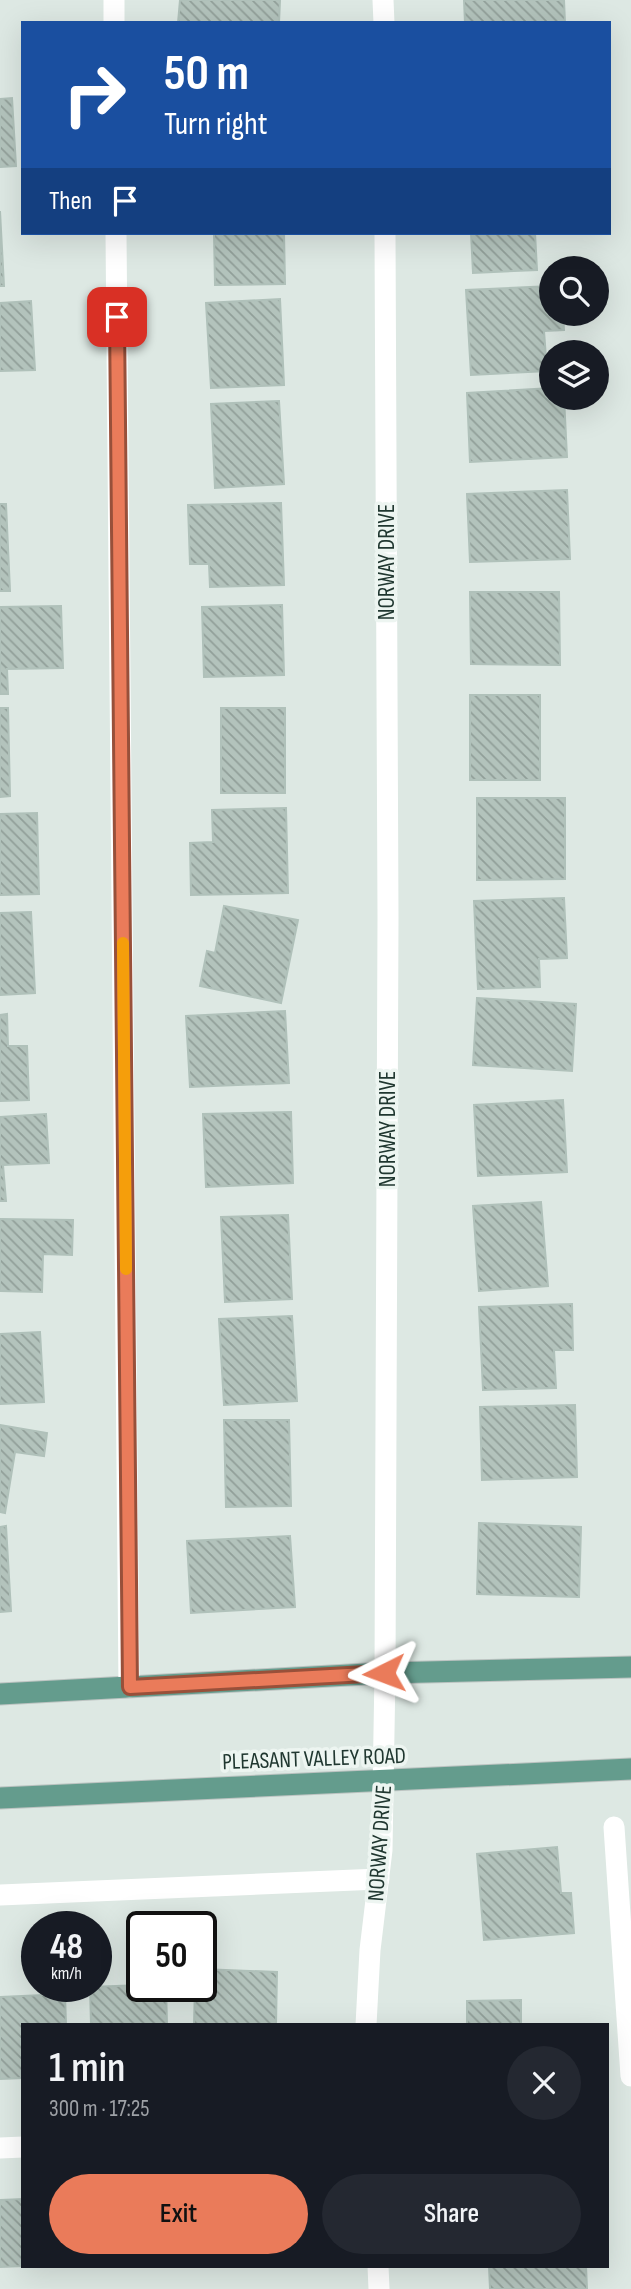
<!DOCTYPE html>
<html lang="en">
<head>
<meta charset="utf-8">
<style>
  :root { --surface:#171b24; --page:#242831; --text:#f1f3f6; --muted:#9ea1a6; --accent:#ea7b5a }
  body { margin:0; font-family:"Sofia Sans Condensed",sans-serif; background:var(--page); color:var(--text); height:100vh; display:flex; flex-direction:column; font-size:26px; white-space:nowrap }
  * { box-sizing:border-box; margin:0 }
  p { font-size:23px; color:var(--muted) }
  .icon { flex:none; width:38px; height:38px; fill:none; stroke:currentColor; stroke-width:2; stroke-linecap:round; stroke-linejoin:round }
  .map { position:relative; flex:1; overflow:hidden }
  .details { position:absolute; left:21px; top:2023px; width:588px; height:245px; display:flex; flex-direction:column; background:var(--surface); border-radius:0px; box-shadow:0 7px 28px #0002 }
  .details>* { flex:none }
  .guide { position:absolute; left:21px; top:21px; width:590px; height:214px; border-radius:0px; box-shadow:0 7px 28px #0002; background:#1a4fa0; color:#fff; overflow:hidden }
  .fabs { position:absolute; left:539px; top:256px; display:grid; gap:14px }
  .fabs a { display:grid; place-items:center; width:70px; height:70px; border-radius:50%; background:var(--surface); box-shadow:0 7px 28px #0002; font-size:35px }
  .speed { position:absolute; left:21px; top:1911px; display:flex; gap:14px; font-size:35px; font-weight:700; text-align:center }
  .speed>* { display:grid; place-content:center; width:91px; height:91px; border-radius:50%; background:var(--surface); box-shadow:0 7px 28px #0002; line-height:1 }
  .speed small { font-size:18px; font-weight:400 }
  .speed .limit { border:4px solid #111; border-radius:10px; background:#fff; color:#111 }
  .pin { position:absolute; display:grid; place-items:center; width:60px; height:60px; color:#fff; margin:-30px; border-radius:14px; box-shadow:0 4px 10px #0006 }
  .me { position:absolute; width:77px; margin:-38px; rotate:267deg; stroke-linejoin:round; filter:drop-shadow(0 0 5px #0008) }
  .turn { display:flex; align-items:center; gap:24px; height:147px; padding:0 28px; font-size:32px }
  .turn .icon { width:91px; height:91px; stroke-width:2.5 }
  .turn b { display:block; font-size:49px; line-height:60px }
  .then { display:flex; align-items:center; height:66px; padding:0 28px; background:#0003; gap:14px; font-size:26px }
  .round { display:grid; place-items:center; flex:none; width:74px; height:74px; border-radius:37px; background:var(--page) }
  .overview { display:flex; align-items:center; justify-content:space-between; height:119px; padding:0 28px }
  h1 { font-size:42px; font-weight:600; line-height:52px }
  .primary-button { display:flex; gap:14px; margin-top:auto; padding:14px 28px }
  .primary-button a { flex:1; height:80px; border-radius:42px; background:var(--accent); color:#111; font-size:28px; font-weight:600; line-height:80px; text-align:center }
  .primary-button a+a { background:var(--page); color:var(--text) }
  .map>svg:first-child { display:block }
  .building { fill:url(#building-back-hatch); stroke:#b0c1ba; stroke-width:2 }
  .lines { fill:none; stroke-linecap:round; stroke-linejoin:round }
  .major-casing { stroke:#bcc3c1; stroke-width:23 }
  .minor { stroke:#fff; stroke-width:21 }
  .major { stroke:#649c8d; stroke-width:21 }
  .route-casing { stroke:#98503a; stroke-width:18 }
  .route { stroke:#ea7b5a; stroke-width:12 }
  .slow { stroke:#f59e0b; stroke-width:12 }
  .labels { text-anchor:middle; stroke-width:7; stroke-linejoin:round; paint-order:stroke }
  .street-label { font-size:23px; fill:#203730; stroke:#edf5f1 }
</style>
</head>
<body>
<div class="map">
<svg width="631" height="2289" viewBox="0 0 631 2289">
  <defs>
    <pattern id="building-back-hatch" width="6" height="6" patternUnits="userSpaceOnUse" patternTransform="scale(1.75)"><rect width="6" height="6" fill="#b3c3bc"/><path d="M-1 5l2 2M0 0l6 6M5-1l2 2" fill="none" stroke="#919f99"/></pattern>
  </defs>
  <rect width="100%" height="100%" fill="#dde8e3"/>
  <g class="building">
    <polygon points="180,0 280,0 279,23 178,23"/>
    <polygon points="464,0 564,0 565,23 465,23"/>
    <polygon points="12,98 16,166 0,167 0,99"/>
    <polygon points="0,211 4,286 0,286"/>
    <polygon points="214,233 284,233 285,284 215,285"/>
    <polygon points="471,233 535,233 537,270 473,273"/>
    <polygon points="551,286 551,313 563,313 564,330 544,331 547,371 471,375 466,290"/>
    <polygon points="280,299 284,385 211,388 206,303"/>
    <polygon points="31,301 35,370 0,371 0,303"/>
    <polygon points="551,388 551,397 564,397 567,457 470,462 467,393"/>
    <polygon points="279,401 284,484 215,488 211,404"/>
    <polygon points="567,490 570,559 470,562 467,494"/>
    <polygon points="281,503 284,585 210,587 209,564 190,564 188,505"/>
    <polygon points="0,504 6,504 10,591 0,591"/>
    <polygon points="470,592 559,592 560,665 471,664"/>
    <polygon points="282,605 284,675 204,677 202,607"/>
    <polygon points="61,606 63,668 7,669 8,694 0,694 0,607"/>
    <rect x="470" y="695" width="70" height="85"/>
    <polygon points="0,708 8,708 10,796 0,797"/>
    <rect x="221" y="708" width="64" height="85"/>
    <polygon points="477,798 565,798 565,879 477,880"/>
    <polygon points="286,808 288,893 191,895 190,843 213,842 212,810"/>
    <polygon points="37,813 39,894 0,895 0,814"/>
    <polygon points="564,898 567,958 539,959 540,987 478,989 474,901"/>
    <polygon points="224,906 298,920 281,1003 200,986 207,951 215,953"/>
    <polygon points="31,912 35,993 0,995 0,913"/>
    <polygon points="477,998 576,1004 572,1071 473,1065"/>
    <polygon points="285,1011 289,1083 190,1087 186,1016"/>
    <polygon points="7,1014 8,1046 27,1046 29,1100 0,1101 0,1015"/>
    <polygon points="563,1100 567,1172 478,1176 474,1105"/>
    <polygon points="291,1112 293,1183 206,1187 203,1114"/>
    <polygon points="46,1114 49,1163 3,1165 6,1201 0,1201 0,1117"/>
    <polygon points="541,1202 548,1286 479,1291 473,1206"/>
    <polygon points="288,1215 292,1299 225,1302 221,1217"/>
    <polygon points="0,1219 73,1220 72,1255 43,1254 42,1292 0,1291"/>
    <polygon points="572,1304 573,1350 554,1350 556,1388 483,1390 479,1307"/>
    <polygon points="292,1316 297,1401 224,1405 219,1319"/>
    <polygon points="40,1332 44,1402 0,1404 0,1334"/>
    <polygon points="575,1405 577,1477 482,1480 480,1407"/>
    <polygon points="224,1420 289,1420 291,1506 226,1507"/>
    <polygon points="0,1425 47,1433 44,1456 15,1452 5,1513 0,1512"/>
    <polygon points="479,1523 581,1527 579,1597 477,1594"/>
    <polygon points="6,1526 11,1611 0,1612 0,1527"/>
    <polygon points="290,1536 295,1607 191,1613 187,1541"/>
    <polygon points="557,1847 561,1893 571,1893 574,1933 484,1940 477,1854"/>
    <polygon points="201,1969 277,1972 276,2025 194,2025 195,1986 201,1986"/>
    <polygon points="142,1985 166,1986 167,2025 91,2025 90,1987"/>
    <polygon points="65,1994 66,2025 23,2025 23,2078 0,2079 0,1997"/>
    <polygon points="521,2000 521,2025 467,2025 467,2001"/>
    <polygon points="23,2199 23,2266 25,2266 0,2267 0,2200"/>
    <polygon points="489,2266 586,2266 587,2289 490,2289"/>
  </g>
  <g class="lines">
    <g class="major-casing">
      <g id="major">
        <polyline points="0,1694 385,1673 631,1667"/>
        <polyline points="0,1798 631,1769"/>
      </g>
    </g>
    <g class="minor">
      <polyline points="114,0 114,23"/>
      <polyline points="383,0 384,23"/>
      <polyline points="116,233 129,1687"/>
      <polyline points="614,1827 631,2076"/>
      <polyline points="0,1895 379,1879"/>
      <polyline points="366,2025 370,1950 382,1850 385,1673 388,917 385,233"/>
      <polyline points="0,2148 23,2147"/>
      <polyline points="378,2266 379,2289"/>
    </g>
    <use href="#major" class="major"/>
  </g>
  <g class="lines">
    <g class="route-casing">
      <polyline id="route" points="117,317 130,1687 384,1673"/>
    </g>
    <use href="#route" class="route"/>
    <polyline class="slow" points="123,943 126,1269"/>
  </g>
  <g class="labels">
    <g class="street-label">
      <text transform="translate(386 562) rotate(-90)" y="8">NORWAY DRIVE</text>
      <text transform="translate(387 1129) rotate(-90)" y="8">NORWAY DRIVE</text>
      <text transform="translate(314 1758) rotate(-2)" y="8">PLEASANT VALLEY ROAD</text>
      <text transform="translate(379 1843) rotate(-86)" y="8">NORWAY DRIVE</text>
    </g>
  </g>
</svg>
<div class="fabs">
<a><svg class="icon" aria-label="search" viewBox="0 0 24 24"><circle cx="10" cy="10" r="6"/><path d="M15 15l6 6"/></svg></a>
<a><svg class="icon" aria-label="layers" viewBox="0 0 24 24"><path d="M12 4l9 5-9 5-9-5zM3 14l9 5 9-5"/></svg></a>
</div>
<div class="speed"><div>48<small>km/h</small></div><div class="limit">50</div></div>
<div class="pin" style="left:117px;top:317px;background:#d93025"><svg class="icon" aria-label="arrive" viewBox="0 0 24 24"><path d="M6 21V4h12l-3 4 3 4H6"/></svg></div>
<svg class="me" style="left:384px;top:1673px" viewBox="-20 -20 40 40"><path d="M0-17L14 15 0 8-14 15z" fill="#ea7b5a" stroke="#fff" stroke-width="4"/></svg>
<div class="guide">
<div class="turn"><svg class="icon" aria-label="right" viewBox="0 0 24 24"><path d="M7 20v-9h11M14 6l5 5-5 5"/></svg><div><b>50 m</b>Turn right</div></div>
<div class="then">Then<svg class="icon" aria-label="arrive" viewBox="0 0 24 24"><path d="M6 21V4h12l-3 4 3 4H6"/></svg></div>
</div>
<section class="details">
<div class="overview"><div><h1>1 min</h1><p>300 m · 17:25</p></div><a class="round"><svg class="icon" aria-label="close" viewBox="0 0 24 24"><path d="M6 6l12 12M18 6L6 18"/></svg></a></div>
<div class="primary-button"><a>Exit</a><a>Share</a></div>
</section>
</div>
</body>
</html>
